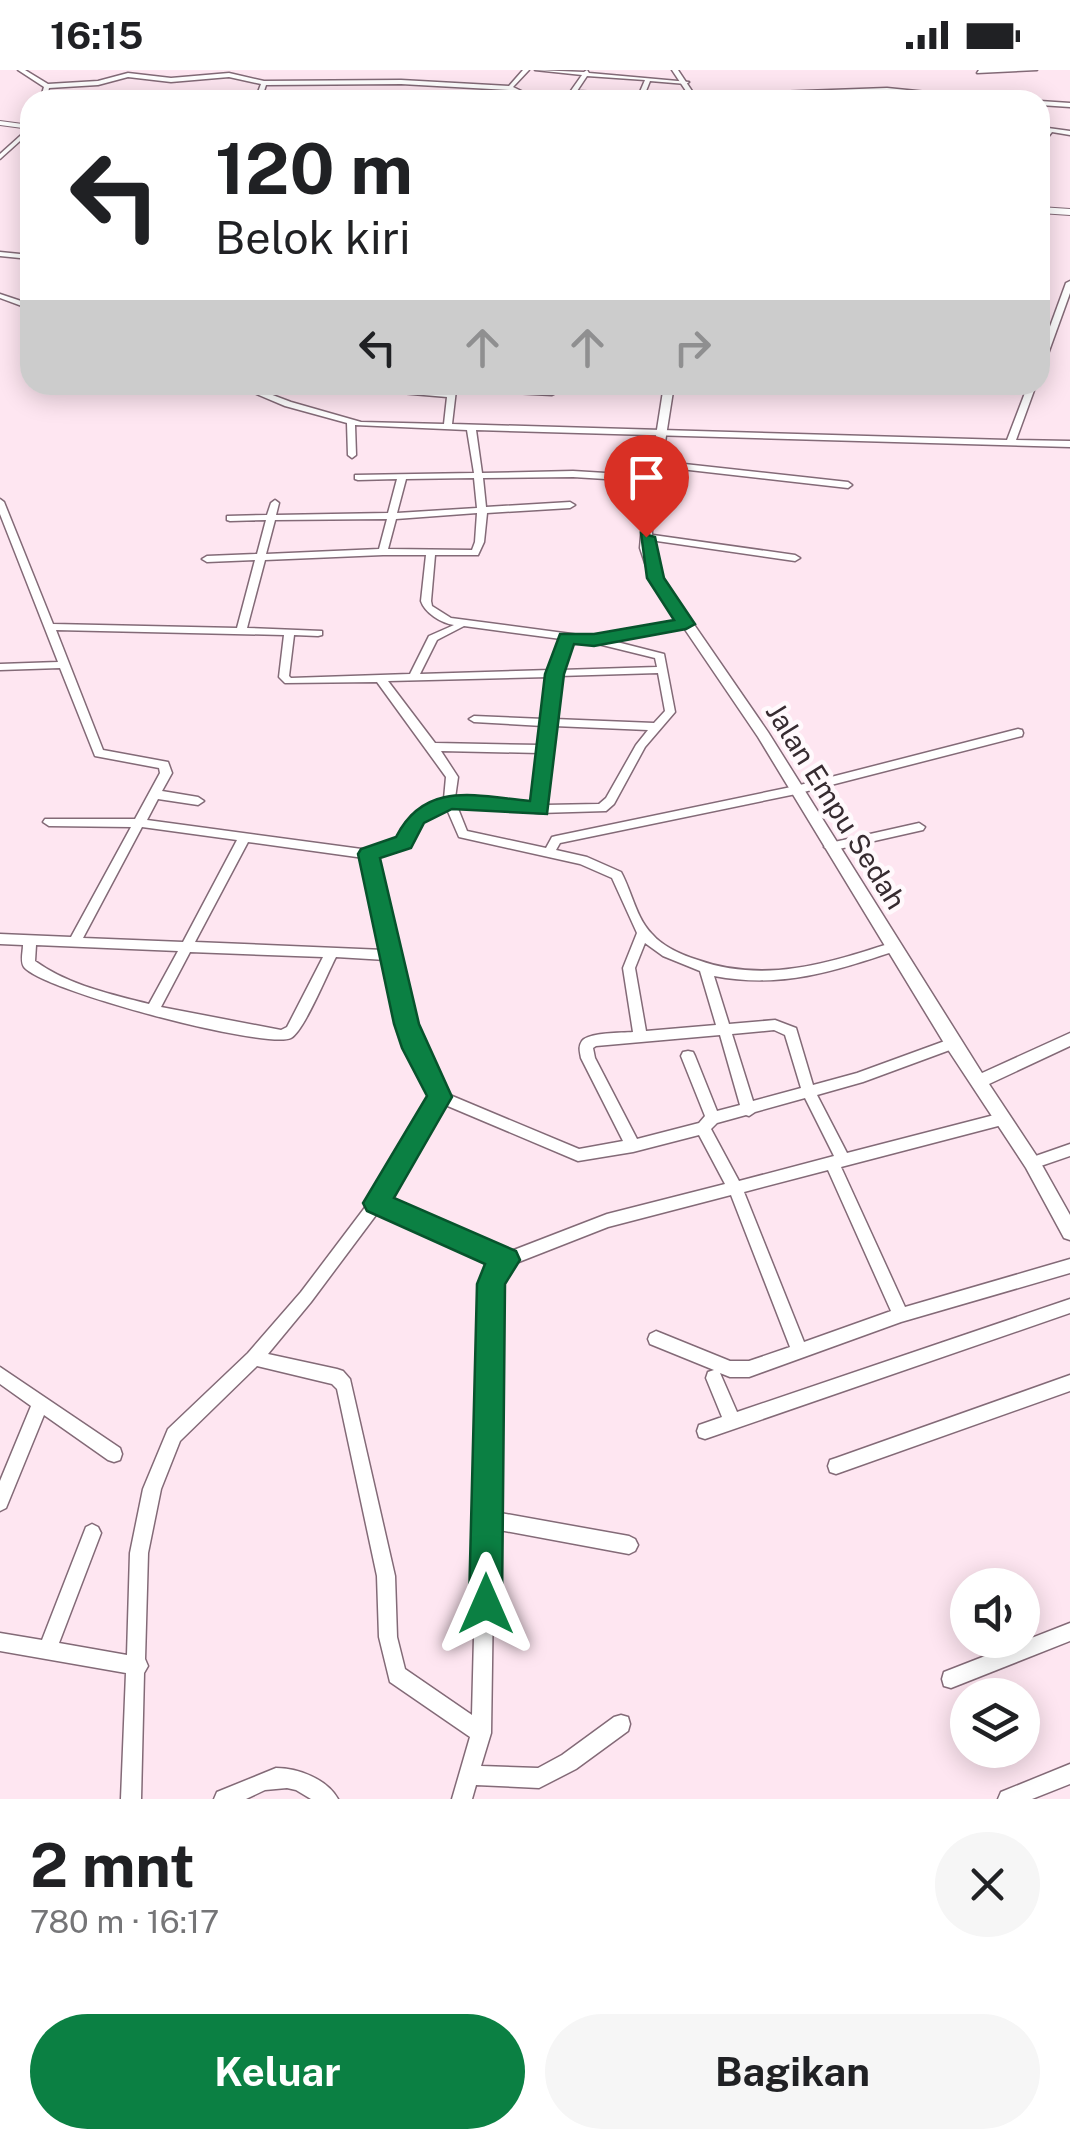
<!DOCTYPE html>
<html lang="id">
<head>
<meta charset="utf-8">
<style>
  :root { --surface:#fff; --page:#f6f6f6; --text:#202124; --muted:#757577; --accent:#0b8043 }
  body { margin:0; font-family:"Public Sans",sans-serif; background:var(--page); color:var(--text); height:100vh; display:flex; flex-direction:column; font-size:38px; white-space:nowrap }
  * { box-sizing:border-box; margin:0 }
  p { font-size:32px; color:var(--muted) }
  .icon { flex:none; width:55px; height:55px; fill:none; stroke:currentColor; stroke-width:2; stroke-linecap:round; stroke-linejoin:round }
  .map { position:relative; height:1729px; overflow:hidden }
  .side { display:flex; flex-direction:column; background:var(--surface); flex:1 }
  .side>* { flex:none }
  .top-card { position:absolute; left:20px; top:20px; width:1030px; height:305px; border-radius:30px; box-shadow:0 5px 25px #0003; background:#fff; color:var(--text); overflow:hidden }
  .controls { position:absolute; left:950px; top:1498px; display:grid; gap:20px }
  .controls a { display:grid; place-items:center; width:90px; height:90px; border-radius:50%; background:var(--surface); box-shadow:0 5px 25px #0003; font-size:50px }
  .pin { position:absolute; display:grid; place-items:center; width:85px; height:85px; color:#fff; margin:-102px -42px; border-radius:50% 50% 50% 0; rotate:-45deg; box-shadow:0 0 10px #0007 }
  .pin .icon { rotate:45deg }
  .me { position:absolute; width:110px; margin:-55px; rotate:0deg; stroke-linejoin:round; filter:drop-shadow(0 0 8px #0008) }
  .turn { display:flex; align-items:center; gap:35px; height:210px; padding:0 30px; font-size:45px }
  .turn .icon { width:130px; height:130px; stroke-width:2.5 }
  .turn b { display:block; font-size:70px; line-height:85px }
  .lanes { display:flex; align-items:center; height:95px; padding:0 30px; background:#0003; justify-content:center; gap:50px; direction:ltr }
  .lanes .off { opacity:.35 }
  .round { display:grid; place-items:center; flex:none; width:105px; height:105px; border-radius:52px; background:var(--page) }
  .head { display:flex; align-items:center; justify-content:space-between; height:170px; padding:0 30px }
  h1 { font-size:60px; font-weight:700; line-height:75px }
  .action { display:flex; gap:20px; margin-top:auto; padding:20px 30px }
  .action a { flex:1; height:115px; border-radius:60px; background:var(--accent); color:#fff; font-size:40px; font-weight:700; line-height:115px; text-align:center }
  .action a+a { background:var(--page); color:var(--text) }
  .status { display:flex; justify-content:space-between; align-items:center; height:70px; padding:0 50px; background:var(--surface); direction:ltr }
  .status svg { height:28px; fill:currentColor }
  .map>svg:first-child { display:block }
  .lines { fill:none; stroke-linecap:round; stroke-linejoin:round }
  .minor-casing { stroke:#836a77; stroke-width:3 }
  .tertiary-casing { stroke:#836a77; stroke-width:3 }
  .secondary-casing { stroke:#836a77; stroke-width:2 }
  .minor { fill:#fff; fill-rule:evenodd }
  .tertiary { fill:#fff; fill-rule:evenodd }
  .secondary { fill:#fff; fill-rule:evenodd }
  .route { fill:#0b8043; stroke:#07532c; stroke-width:2.5 }
  .labels { text-anchor:middle; stroke-width:9; stroke-linejoin:round; paint-order:stroke }
  .street-label { font-size:28px; fill:#362b30; stroke:#fff9fc }
</style>
</head>
<body>
<div class="status"><b>16:15</b><svg viewBox="0 0 49 12"><path d="M0 12V9h3v3zM5 12V6h3v6zM10 12V3h3v9zM15 12V0h3v12zM26 1h20v11H26zM47 4h2v5h-2z"/></svg></div>
<div class="map">
<svg width="1070" height="1729" viewBox="0 0 1070 1729">
  <rect width="100%" height="100%" fill="#fee6f1"/>
  <g class="lines">
    <g class="minor-casing">
      <g id="minor">
        <polygon points="18,0 25,0 48,14 98,11 128,3 171,8 229,3 264,11 401,10 509,16 523,0 529,0 513,17 540,30 532,30 509,20 401,14 266,15 261,30 255,30 261,14 229,7 171,12 128,7 98,15 49,18 46,30 40,30 44,17"/>
        <path d="M535,0l49,2 3,-2 2,3 100,9 -3,2 -36,-3 -6,15 -3,2 -68,-4 -3,-2 12,-17zM587,6l58,4 -6,14 -62,-3z"/>
        <polygon points="979,0 1037,0 977,3"/>
        <polygon points="887,18 1007,30 984,30 887,22 695,29 692,27 695,25"/>
        <polygon points="374,26 405,28 408,30 372,29"/>
        <polygon points="1040,31 1070,33 1070,37 1040,35"/>
        <polygon points="1040,53 1048,58 1070,61 1070,65 1052,62 1040,77 1040,71 1046,62 1040,58"/>
        <polygon points="30,57 30,62 0,89 0,84"/>
        <polygon points="0,182 30,185 30,189 0,186"/>
        <polygon points="1070,211 1070,223 1044,295 1040,297 1040,284 1066,213"/>
        <polygon points="0,224 30,234 30,239 0,228"/>
        <path d="M235,315h11l45,17 70,20 83,2 3,-27 -93,-8h-3v-4l96,7 2,-7h10l93,6 4,2 -4,2 -96,-5 -4,34 555,16 21,-55h8l-20,55 54,1v6l-594,-17 6,43 91,-2 82,5 4,3 -4,3 -82,-5 -90,1 3,29 84,-5 5,3 -5,3 -83,5 -3,29 -6,13h-43l-4,46 1,5 19,12 143,19 92,-16 5,3 -5,3 -77,13 55,14 11,58 -30,35 -31,57 -8,7 -67,2 -82,-7 10,25 79,17 6,-11 4,-1 240,-50 222,-57 4,1 1,3 -1,3 -226,58 -236,49 -4,7 31,7 34,15c11,20 15,46 31,62 11,13 30,21 46,26 67,24 131,3 196,-18l4,2 2,3 -2,3c-63,21 -116,39 -184,26l15,48 46,-4 21,8 17,57 44,-12 96,-35 5,1 2,4 -2,4 -95,35 -46,13 30,58 155,-40 5,2 2,4 -2,4 -5,2 -161,42 64,140 165,-48v14l-169,49 -152,55h-19l-10,-4 17,39 333,-113v14l-365,126 -6,-2 -2,-6 2,-6 23,-8 -16,-39 2,-6 6,-2 -64,-26 -2,-5 2,-5 6,-3 74,30h19l41,-14 -59,-152 -123,32 -97,38 -10,11 -2,8 -4,228 134,24 6,3 3,6 -3,6 -6,3 -135,-25 -3,204 -10,33 57,2 24,-13 52,-38 7,-2 7,2 2,7 -2,7 -52,38 -37,19 -63,-3 -4,14h-20l18,-62 -80,-55 -11,-45 -2,-61 -40,-187 -5,-5 -75,-18 -77,75 -19,48 -13,64 -3,106 3,7 -4,7 -3,126h-20l5,-126 -126,-22v-18l42,7 44,-113 6,-3 6,3 3,6 -42,110 68,12 3,-102 13,-64 25,-60 80,-76 53,-61 87,-115 45,-80 -26,-49 -8,-24 -13,-64 -50,-3c-9,17 -32,74 -45,81 -24,12 -248,-47 -267,-71 -4,-6 -1,-15 -1,-22l-23,-1v-10l71,3 60,-110 -82,-1 -6,-4 2,-3h90l25,-46 -1,-5 -64,-12 -35,-88 -60,2v-6l58,-2 -58,-148v-15l4,3 49,122 184,4 18,-68 -48,2 -5,-3 5,-3 50,-2 9,-34 -36,1 -3,-1v-4l40,-1 4,-12 4,-3 4,3 -3,12 112,-2 9,-34 -39,1 -3,-1v-4l119,-2 -7,-43 -112,-5 1,30 -4,3 -4,-3 -1,-32 -62,-17zM474,408l3,30 -80,5 9,-34zM477,443l-2,29 -3,8 -84,-1 8,-30zM387,449l-8,30 -113,5 9,-34zM383,485h43l-5,46c4,12 20,22 33,24l-25,11 -19,38 -119,4 -2,-2 5,-41 24,1 4,-1v-4l-75,-3 18,-68zM464,556l97,13 -11,31 -130,4 17,-34zM56,560l228,5 -5,42 6,6 92,-1 69,95 -2,22 -32,16 -13,25 -30,10 -222,-30 11,-21 40,6 6,-4 -6,-4 -36,-6 10,-18 -4,-11 -65,-12zM570,570l24,3 61,15 2,9 -96,3zM658,603l7,38 -11,12 -100,-4 5,-43zM549,607l-5,42 -70,-3 -5,3 5,3 69,4 -2,19 -106,-2 -47,-62zM554,656l94,4 -12,15 -30,53 -7,6 -54,1zM441,681l99,2 -6,52 -79,-7 3,-21zM446,737l13,30 121,27 32,14 25,55 -14,35 10,64c-11,1 -44,0 -51,9 -4,6 -2,11 -1,17l42,83 -44,8 -134,-56 -24,-45 -8,-24 -15,-65 2,-4 -4,-4 -21,-95 33,-10 13,-25zM142,757l95,13 -54,102 -100,-4zM248,772l116,16 20,92 -189,-8zM645,873l18,13 37,15 16,54 -70,6 -11,-63zM36,875l142,6 -29,53c-39,-10 -81,-19 -114,-43zM190,882l133,5 -36,70 -6,3 -120,-23zM774,960l11,5 16,53 -48,13 -21,-67zM720,965l20,70 -23,6 -22,-55 -2,-4 -5,-1 -5,1 -2,4 24,60 -6,7 -62,16 -42,-81 -2,-10 3,-2zM805,1028l29,58 -95,25 -28,-52 6,-6 29,-8 3,1 6,-4zM443,1034l135,57 55,-9 66,-17 26,49 -118,30 -101,39 -119,-53 11,-15zM828,1100l63,141 -87,31 -60,-150zM379,1141l115,51 -4,5 -7,17 -11,431 -67,-46 -8,-32 -2,-61 -45,-197 -7,-8 -6,-2 -69,-15 43,-52z"/>
        <polygon points="657,391 848,412 852,415 848,418 654,396 654,392"/>
        <polygon points="646,464 795,485 800,488 795,491 643,469 643,465"/>
        <polygon points="919,753 925,757 923,760 830,781 824,777 830,773"/>
        <polygon points="1070,1074 1070,1086 1032,1099 1027,1097 1025,1093 1027,1089"/>
        <polygon points="0,1297 120,1378 122,1384 120,1390 114,1392 108,1390 44,1345 6,1438 0,1441 0,1411 31,1336 0,1314"/>
        <polygon points="1070,1305 1070,1321 836,1404 830,1402 828,1396 830,1390 836,1388"/>
        <polygon points="1070,1553 1070,1571 951,1618 944,1616 942,1609 944,1602"/>
        <polygon points="1070,1694 1070,1714 1032,1729 998,1729 1001,1722"/>
        <path d="M276,1698c22,0 51,11 62,31h-27l-15,-9 -9,-2 -22,2 -19,9h-32l3,-7z"/>
      </g>
    </g>
    <g class="tertiary-casing">
      <g id="tertiary">
        <polygon points="672,0 678,0 698,30 692,30"/>
        <polygon points="664,315 674,315 652,455 652,478 662,508 768,662 982,1003 1070,963 1070,976 989,1014 1038,1088 1070,1145 1070,1170 1064,1168 1026,1098 947,978 758,667 650,508 640,478 642,455"/>
      </g>
    </g>
    <g class="secondary-casing">
      <g id="secondary">
        <polygon points="0,51 30,55 30,59 0,55"/>
        <polygon points="1040,137 1070,139 1070,145 1040,143"/>
      </g>
    </g>
    <use href="#minor" class="minor"/>
    <use href="#tertiary" class="tertiary"/>
    <use href="#secondary" class="secondary"/>
  </g>
  <path class="route" d="M641,463l14,4 9,41 31,46 -9,5 -92,17 -20,-2 -10,30 -17,140 -95,-5 -28,14 -13,25 -31,10 39,166 33,73 -58,101 122,53 4,9 -15,24 -3,320 -5,11 -11,5 -12,-5 -5,-11 8,-320 8,-20 -118,-53 -4,-8 64,-107 -25,-48 -8,-24 -36,-170 3,-5 35,-12c29,-57 80,-41 134,-36l15,-127 15,-40h34l80,-14 -27,-42z"/>
  <g class="labels">
    <g class="street-label">
      <text transform="translate(836 736) rotate(58)" y="10">Jalan Empu Sedah</text>
    </g>
  </g>
</svg>
<div class="controls">
<a><svg class="icon" aria-label="sound" viewBox="0 0 24 24"><path d="M4 9h4l5-4v14l-5-4H4zM17 9q2 3 0 6"/></svg></a>
<a><svg class="icon" aria-label="layers" viewBox="0 0 24 24"><path d="M12 4l9 5-9 5-9-5zM3 14l9 5 9-5"/></svg></a>
</div>
<div class="pin" style="left:646px;top:467px;background:#d93025"><svg class="icon" aria-label="arrive" viewBox="0 0 24 24"><path d="M6 21V4h12l-3 4 3 4H6"/></svg></div>
<svg class="me" style="left:486px;top:1534px" viewBox="-20 -20 40 40"><path d="M0-17L14 15 0 8-14 15z" fill="#0b8043" stroke="#fff" stroke-width="4"/></svg>
<div class="top-card">
<div class="turn"><svg class="icon" aria-label="left" viewBox="0 0 24 24"><path d="M17 20v-9H6M10 6l-5 5 5 5"/></svg><div><b>120 m</b>Belok kiri</div></div>
<div class="lanes"><svg class="icon" aria-label="left" viewBox="0 0 24 24"><path d="M17 20v-9H6M10 6l-5 5 5 5"/></svg><svg class="icon off" aria-label="ahead" viewBox="0 0 24 24"><path d="M12 20V5M6 11l6-6 6 6"/></svg><svg class="icon off" aria-label="ahead" viewBox="0 0 24 24"><path d="M12 20V5M6 11l6-6 6 6"/></svg><svg class="icon off" aria-label="right" viewBox="0 0 24 24"><path d="M7 20v-9h11M14 6l5 5-5 5"/></svg></div>
</div>
</div>
<section class="side">
<div class="head"><div><h1>2 mnt</h1><p>780 m · 16:17</p></div><a class="round"><svg class="icon" aria-label="close" viewBox="0 0 24 24"><path d="M6 6l12 12M18 6L6 18"/></svg></a></div>
<div class="action"><a>Keluar</a><a>Bagikan</a></div>
</section>
</body>
</html>
